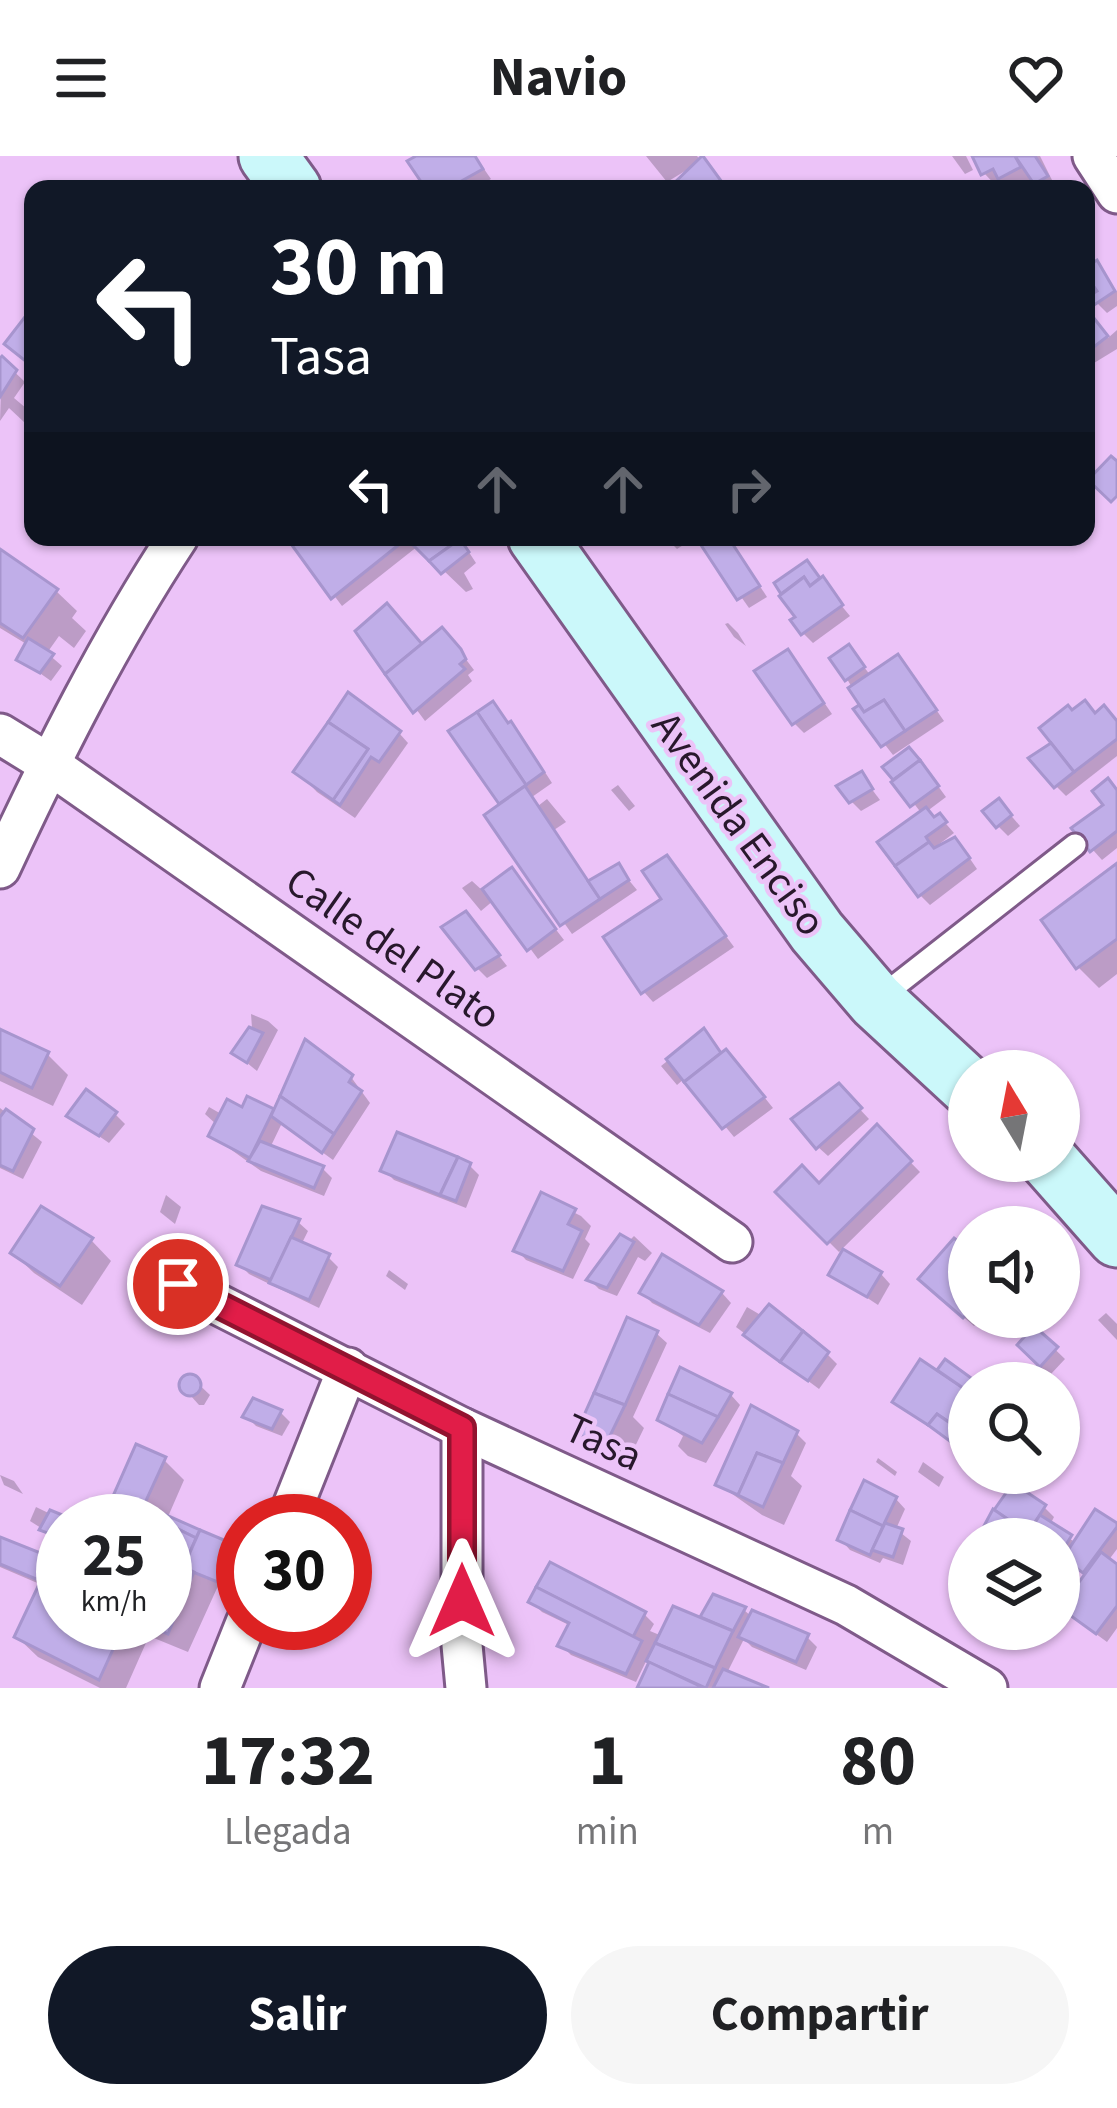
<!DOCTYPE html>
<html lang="es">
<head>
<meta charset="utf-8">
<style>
  :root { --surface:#fff; --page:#f6f6f6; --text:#202124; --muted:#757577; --accent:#111827 }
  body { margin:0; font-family:"Source Sans 3",sans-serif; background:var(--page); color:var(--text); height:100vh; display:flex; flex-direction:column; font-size:45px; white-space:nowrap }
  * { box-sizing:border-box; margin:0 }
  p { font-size:39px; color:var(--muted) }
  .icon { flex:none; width:66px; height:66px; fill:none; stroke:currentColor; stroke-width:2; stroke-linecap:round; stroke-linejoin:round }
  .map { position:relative; height:1532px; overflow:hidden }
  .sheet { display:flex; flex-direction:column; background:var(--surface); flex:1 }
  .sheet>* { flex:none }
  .banner { position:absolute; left:24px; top:24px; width:1071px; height:366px; border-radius:24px; box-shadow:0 3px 9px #0004; background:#111827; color:#fff; overflow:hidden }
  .needle { width:78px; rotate:350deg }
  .buttons { position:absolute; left:948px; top:894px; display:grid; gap:24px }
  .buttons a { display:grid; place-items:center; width:132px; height:132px; border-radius:50%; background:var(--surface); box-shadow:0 3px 9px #0004; font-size:60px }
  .speed { position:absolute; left:36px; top:1338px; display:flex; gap:24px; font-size:60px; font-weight:700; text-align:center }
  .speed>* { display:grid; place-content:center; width:156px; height:156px; border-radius:50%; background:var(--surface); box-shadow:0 3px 9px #0004; line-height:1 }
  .speed small { font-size:30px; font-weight:400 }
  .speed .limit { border:18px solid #d22; background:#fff; color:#111 }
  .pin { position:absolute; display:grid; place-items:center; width:102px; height:102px; color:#fff; margin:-51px; border:6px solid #fff; border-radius:50%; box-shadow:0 3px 12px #0007 }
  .me { position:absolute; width:132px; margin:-66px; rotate:0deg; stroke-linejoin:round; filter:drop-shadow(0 0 9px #0008) }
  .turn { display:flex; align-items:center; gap:42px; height:252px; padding:0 48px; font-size:54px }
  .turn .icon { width:156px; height:156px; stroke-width:2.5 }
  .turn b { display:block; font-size:84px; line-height:102px }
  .lanes { display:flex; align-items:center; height:114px; padding:0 48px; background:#0003; justify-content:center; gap:60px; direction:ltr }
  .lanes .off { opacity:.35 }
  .eta { display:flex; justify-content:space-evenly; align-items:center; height:204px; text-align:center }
  .eta b { font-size:72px; font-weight:700; line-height:84px }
  .action { display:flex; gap:24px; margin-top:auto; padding:24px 48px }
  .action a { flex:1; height:138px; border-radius:72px; background:var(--accent); color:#fff; font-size:48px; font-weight:700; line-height:138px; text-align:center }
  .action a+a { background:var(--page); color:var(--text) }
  header { display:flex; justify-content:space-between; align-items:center; height:156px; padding:0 48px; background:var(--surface); font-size:54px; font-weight:700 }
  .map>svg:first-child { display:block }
  .shadow { fill:#0003 }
  .building { fill:#c0aee8; stroke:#a795ce; stroke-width:3 }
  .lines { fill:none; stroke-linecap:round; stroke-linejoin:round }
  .service-casing { stroke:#7f5a89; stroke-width:27 }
  .minor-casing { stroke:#7f5a89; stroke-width:45 }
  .secondary-casing { stroke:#7f5a89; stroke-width:63 }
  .service { stroke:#fff; stroke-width:21 }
  .minor { stroke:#fff; stroke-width:39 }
  .secondary { stroke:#cbf8fa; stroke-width:57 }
  .route-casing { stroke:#92132f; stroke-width:30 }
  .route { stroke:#e11d48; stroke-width:21 }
  .labels { text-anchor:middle; stroke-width:9; stroke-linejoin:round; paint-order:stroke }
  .street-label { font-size:42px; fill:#28182c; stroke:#ecc3f8 }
</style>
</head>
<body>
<header><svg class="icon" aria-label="menu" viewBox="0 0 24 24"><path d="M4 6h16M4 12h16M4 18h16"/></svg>Navio<svg class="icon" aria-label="heart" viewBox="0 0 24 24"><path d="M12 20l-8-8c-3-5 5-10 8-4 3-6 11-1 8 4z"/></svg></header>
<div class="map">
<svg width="1117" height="1532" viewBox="0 0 1117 1532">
  <rect width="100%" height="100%" fill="#ecc3f8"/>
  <g class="shadow">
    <polygon points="417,0 475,0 491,23 474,33 430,33"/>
    <polygon points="646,0 697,0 725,33 672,33 690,12 667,26"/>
    <polygon points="952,0 966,0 973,14 965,18"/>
    <polygon points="975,0 1040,0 1055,30 999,33 984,17"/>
    <polygon points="1097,108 1117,136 1117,150 1107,157 1091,141 1101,135"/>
    <polygon points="1086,154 1108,182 1117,174 1117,193 1094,207 1086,199"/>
    <polygon points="2,204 25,226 14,242 33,258 25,267 9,252 0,265"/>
    <polygon points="290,381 459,381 476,407 464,417 473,433 466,436 418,390 342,450"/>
    <polygon points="665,381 696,381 677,393"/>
    <polygon points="699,381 728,381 767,441 749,452"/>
    <polygon points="0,396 56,435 77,455 72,462 86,475 74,492 59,480 47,497 62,510 51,525 20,503 28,489 0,472"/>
    <polygon points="807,408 850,460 813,487 803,477 799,462 778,428"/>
    <polygon points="728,467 738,477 746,490 734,481 725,468"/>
    <polygon points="359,476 422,492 452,485 474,514 468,519 472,525 425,565"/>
    <polygon points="849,492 871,520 907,512 944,565 893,599 858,554 863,550 847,523"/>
    <polygon points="797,507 832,558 804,577 794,567"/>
    <polygon points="492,548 521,579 552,627 532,641 538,650 547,643 566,666 554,674 590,728 618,711 637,734 572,778 488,660 503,649 452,576"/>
    <polygon points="1096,560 1117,567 1117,600 1066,640 1056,630"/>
    <polygon points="399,577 408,587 355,662 317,636 297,615"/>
    <polygon points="919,604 946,641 926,656 935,664 940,661 954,677 938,689 964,694 977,713 930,749 920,739 922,658 886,611"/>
    <polygon points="861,619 880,644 861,655 851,645"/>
    <polygon points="618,629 635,650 629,655 611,634"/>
    <polygon points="1117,636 1117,692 1102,704 1093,694"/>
    <polygon points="1008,656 1020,670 1008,680 998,670"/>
    <polygon points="1117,711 1117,818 1099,832 1078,811 1045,764"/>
    <polygon points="676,712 734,791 653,846 644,836"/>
    <polygon points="511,715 564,784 538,803 494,744 481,755 462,732 472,725 483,735"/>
    <polygon points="475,769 507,810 487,822 477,812"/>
    <polygon points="251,858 268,865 278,874 257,915 235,897 252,872"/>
    <polygon points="0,876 47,898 68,919 53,950 0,925"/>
    <polygon points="704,876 723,900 736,906 773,952 734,981 685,922 677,929 661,910"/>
    <polygon points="351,921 370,947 333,1004 282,967 270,992 322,1012 332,1022 324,1040 261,1015 212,980 217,969 205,958 209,951 223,959 243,955 248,944 275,957"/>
    <polygon points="839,931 869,963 828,1000 818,991"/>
    <polygon points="0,952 42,986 23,1023 0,1012"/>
    <polygon points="115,958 125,968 109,987 70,960"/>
    <polygon points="877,972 920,1016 839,1096 779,1036 819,1031"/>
    <polygon points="469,1009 479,1019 466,1052 394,1024 384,1014"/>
    <polygon points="166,1039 181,1051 175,1068 160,1056"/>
    <polygon points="543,1041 581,1060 591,1070 585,1083 590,1088 573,1123 526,1104 517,1094"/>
    <polygon points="298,1066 308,1075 301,1089 328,1101 338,1111 319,1152 249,1118 239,1108"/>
    <polygon points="634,1080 652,1097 645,1105 638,1101 617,1140 599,1133 590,1124"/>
    <polygon points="91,1084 111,1105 82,1149 34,1117 13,1097"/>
    <polygon points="969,1098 969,1161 983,1161 974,1170 931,1133"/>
    <polygon points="389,1114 408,1128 405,1134 386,1120"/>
    <polygon points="831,1118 881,1118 890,1128 878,1149"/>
    <polygon points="643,1137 722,1137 731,1147 710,1177 652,1147"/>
    <polygon points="747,1151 827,1198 837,1208 819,1233 736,1171"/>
    <polygon points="1106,1157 1117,1168 1117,1184 1098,1164"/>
    <polygon points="1035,1174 1065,1203 1051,1218 1057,1224 1054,1227 1034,1212 1039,1207"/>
    <polygon points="657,1178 667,1187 633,1261 644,1272 626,1309 601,1297 580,1276"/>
    <polygon points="945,1207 973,1227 969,1227 969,1284 962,1294 896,1246 937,1218"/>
    <polygon points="190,1220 210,1239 204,1249 199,1249 182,1230"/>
    <polygon points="731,1239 740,1249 706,1307 688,1300 678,1290 683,1280 660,1264"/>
    <polygon points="280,1256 290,1266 282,1280 256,1270 246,1260"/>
    <polygon points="796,1277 806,1287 791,1320 802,1330 784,1369 762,1359 718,1328"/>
    <polygon points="878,1302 897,1316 895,1320 876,1306"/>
    <polygon points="164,1304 184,1324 167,1363 234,1392 243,1404 230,1435 218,1430 188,1496 149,1480 126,1532 100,1532 38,1501 17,1481 42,1429 0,1411 0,1386 63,1409 63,1467 165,1467 165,1365 105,1365"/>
    <polygon points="923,1306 944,1321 939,1331 918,1316"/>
    <polygon points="0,1319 14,1325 23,1338 4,1329"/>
    <polygon points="896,1343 905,1353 896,1373 911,1385 903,1409 883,1402 880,1407 850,1394 841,1384"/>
    <polygon points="36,1351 65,1365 63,1386 30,1365"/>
    <polygon points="1044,1351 1054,1361 1050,1369 1076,1387 1117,1370 1117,1393 1108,1405 1117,1412 1117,1472 1107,1486 1073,1461 1088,1419 1071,1405 1068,1411 1059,1405 1059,1383 982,1383"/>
    <polygon points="715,1441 744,1454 752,1461 807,1481 817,1491 806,1514 752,1491 744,1483 727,1517 761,1532 641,1532 658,1496 652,1493 636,1526 571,1499 561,1489 571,1470 542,1456 532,1446 644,1458 654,1468 650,1475 662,1480 702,1465"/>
  </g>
  <g class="building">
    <polygon points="416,0 475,0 483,13 447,33 426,33 407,5"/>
    <polygon points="703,0 727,33 668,33 702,0"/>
    <polygon points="972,0 1015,0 1021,11 998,23 993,13 981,19"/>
    <polygon points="1015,0 1035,0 1048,20 1034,28"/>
    <polygon points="1097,104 1115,135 1094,149 1087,141 1097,135 1086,119 1086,111"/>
    <polygon points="1086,152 1108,180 1086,197"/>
    <polygon points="24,162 33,169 33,211 4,188"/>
    <polygon points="2,200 17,214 0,241 0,202"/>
    <polygon points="1111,300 1117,305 1117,340 1111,346 1088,324"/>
    <polygon points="286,381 405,381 406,383 331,443"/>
    <polygon points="405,381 459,381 460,383 429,405"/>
    <polygon points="700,381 728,381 760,430 737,444 697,383"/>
    <polygon points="460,383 469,396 441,418 429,405"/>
    <polygon points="0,393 58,433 23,482 0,467"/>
    <polygon points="807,404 820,422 810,430 804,421 781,438 774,427"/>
    <polygon points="823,420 843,449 801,479 790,464 795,461 779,440 804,421 810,430"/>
    <polygon points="387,447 422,488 385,518 355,475"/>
    <polygon points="442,471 461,493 466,503 460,508 465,513 413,557 385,518"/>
    <polygon points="28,482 54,498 40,517 16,504"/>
    <polygon points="849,488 865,511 845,525 829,502"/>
    <polygon points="788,493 824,547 792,569 754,515"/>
    <polygon points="898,498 937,554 905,575 884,544 864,556 848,532"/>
    <polygon points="348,536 401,575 379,606 371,601 340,649 333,644 368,593 328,566"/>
    <polygon points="884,544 905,575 881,591 853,553 859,549 864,556"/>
    <polygon points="1085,544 1095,557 1104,549 1117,565 1117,583 1074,616 1039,572 1068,549 1072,554"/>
    <polygon points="493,545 508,567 511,565 544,616 526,629 477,556"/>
    <polygon points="477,556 526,629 499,648 448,575"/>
    <polygon points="328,566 368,593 333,644 293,616"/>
    <polygon points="1051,587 1074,616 1054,632 1028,602"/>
    <polygon points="909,591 920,604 893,624 882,611"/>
    <polygon points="920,604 939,630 910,651 891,626"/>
    <polygon points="862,615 873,633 849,647 836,630"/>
    <polygon points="1108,622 1117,634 1117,675 1090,696 1071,672 1103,649 1092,635"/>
    <polygon points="525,630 600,743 560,770 484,659"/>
    <polygon points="999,642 1012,659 996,672 982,655"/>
    <polygon points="926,651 934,661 940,657 947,666 926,681 929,686 895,710 877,686"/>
    <polygon points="955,681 970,702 918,741 895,710 929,686 934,692"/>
    <polygon points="667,699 726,780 641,838 603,781 661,743 642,715"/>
    <polygon points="619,707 629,724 600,743 588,725"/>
    <polygon points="1117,707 1117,783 1076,813 1041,764"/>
    <polygon points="512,711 556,773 527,795 482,733"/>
    <polygon points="466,755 500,799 475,814 441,771"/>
    <polygon points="249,871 263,877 247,907 231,897"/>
    <polygon points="704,872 721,897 684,926 666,903"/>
    <polygon points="0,873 49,896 32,932 0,916"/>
    <polygon points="305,883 353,919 349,926 362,935 334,978 280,940"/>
    <polygon points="726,893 765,941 722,973 684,926"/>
    <polygon points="839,927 862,952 816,993 791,963"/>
    <polygon points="86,933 117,956 99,980 66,960"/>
    <polygon points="247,940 274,953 250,1002 208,980 227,943 242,951"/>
    <polygon points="280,940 334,978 322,997 271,960"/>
    <polygon points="6,953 34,973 13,1015 0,1009 0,961"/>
    <polygon points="877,968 912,1005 827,1088 775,1036 802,1009 819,1027"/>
    <polygon points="397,976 458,1001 440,1039 380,1015"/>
    <polygon points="260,985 324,1010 314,1032 248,1005"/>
    <polygon points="458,1001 471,1007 456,1045 440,1039"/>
    <polygon points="541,1036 576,1053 568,1068 582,1075 563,1115 513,1095"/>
    <polygon points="41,1050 93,1082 60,1130 10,1097"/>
    <polygon points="262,1050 300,1063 271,1124 236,1109"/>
    <polygon points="620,1078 634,1086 607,1132 586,1124"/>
    <polygon points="291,1081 330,1098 309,1144 269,1127"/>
    <polygon points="954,1082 969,1094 969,1156 963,1162 918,1123"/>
    <polygon points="843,1093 882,1116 867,1141 828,1119"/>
    <polygon points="662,1098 723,1135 699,1169 639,1137"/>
    <polygon points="769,1148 803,1175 780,1206 743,1179"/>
    <polygon points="627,1161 658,1175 625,1249 594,1237"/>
    <polygon points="1034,1170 1058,1191 1040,1211 1017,1189"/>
    <polygon points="803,1175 829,1196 808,1225 780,1206"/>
    <polygon points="920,1203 969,1236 969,1263 961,1274 937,1258 928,1269 892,1246"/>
    <polygon points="945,1203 978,1227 969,1227 969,1236 937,1214"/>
    <polygon points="680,1211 732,1237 718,1261 668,1238"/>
    <circle cx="190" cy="1229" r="11"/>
    <polygon points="594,1237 625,1249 605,1290 576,1277"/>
    <polygon points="668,1238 718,1261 702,1287 657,1264"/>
    <polygon points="253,1242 282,1254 272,1273 242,1261"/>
    <polygon points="751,1249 798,1275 783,1307 757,1297 738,1339 715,1329"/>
    <polygon points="937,1258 960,1274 951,1286 928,1269"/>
    <polygon points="136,1288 166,1301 144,1349 200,1374 196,1382 178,1373 165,1403 165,1365 102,1365"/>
    <polygon points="757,1297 783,1307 763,1351 738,1339"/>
    <polygon points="864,1324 897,1341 883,1370 850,1354"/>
    <polygon points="1013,1327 1046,1349 1028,1377 994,1354"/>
    <polygon points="993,1353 1028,1377 1024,1383 977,1383"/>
    <polygon points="1095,1353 1117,1367 1117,1371 1083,1417 1063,1402"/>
    <polygon points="50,1354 65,1360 56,1380 39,1374"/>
    <polygon points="850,1354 883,1370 870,1399 837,1384"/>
    <polygon points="1040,1359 1072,1379 1059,1400 1059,1383 1024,1383"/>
    <polygon points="885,1367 903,1373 893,1401 872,1394"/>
    <polygon points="178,1373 196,1382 183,1412 165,1403"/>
    <polygon points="200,1374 236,1389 220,1427 183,1412"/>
    <polygon points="0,1381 63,1406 60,1433 0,1408"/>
    <polygon points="1101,1396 1117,1408 1117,1450 1096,1478 1060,1452"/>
    <polygon points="969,1399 969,1445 952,1438"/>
    <polygon points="550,1406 646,1456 633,1481 536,1431"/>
    <polygon points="173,1407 194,1416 186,1434 165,1426"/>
    <polygon points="41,1424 63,1434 63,1467 125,1467 99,1524 14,1481"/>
    <polygon points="165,1426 186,1434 168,1478 142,1467 165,1467"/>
    <polygon points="536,1431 642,1485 626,1518 557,1490 569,1467 528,1446"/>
    <polygon points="713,1438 746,1451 733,1475 700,1461"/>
    <polygon points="673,1450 733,1475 715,1512 655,1487"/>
    <polygon points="752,1454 809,1478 796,1506 738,1481"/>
    <polygon points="655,1487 715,1512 706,1532 646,1505"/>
    <polygon points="649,1506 704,1532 637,1532"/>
    <polygon points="723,1513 769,1532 713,1532"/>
  </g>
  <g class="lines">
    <g class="service-casing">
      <polyline id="service" points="877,844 1075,689"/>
    </g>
    <g class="minor-casing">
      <g id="minor">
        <polyline points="1093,0 1117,37"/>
        <polyline points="0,578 49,608 732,1086"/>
        <path d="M0,712c53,-114 109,-226 178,-331"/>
        <polyline points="178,1128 462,1272 846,1449 987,1532"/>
        <polyline points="462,1272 462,1489 466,1532"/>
        <polyline points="287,1365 348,1212"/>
        <polyline points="220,1532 246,1467"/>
      </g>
    </g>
    <g class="secondary-casing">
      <g id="secondary">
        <polyline points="268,0 292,33"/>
        <polyline points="537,381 817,776 876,845 969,931"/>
        <polyline points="1049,1005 1117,1082"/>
      </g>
    </g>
    <use href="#service" class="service"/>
    <use href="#minor" class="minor"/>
    <use href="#secondary" class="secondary"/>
  </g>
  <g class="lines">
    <g class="route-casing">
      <polyline id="route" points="178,1128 462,1272 462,1445"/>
    </g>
    <use href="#route" class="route"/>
  </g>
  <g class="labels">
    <g class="street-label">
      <text transform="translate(740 667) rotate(54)" y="15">Avenida Enciso</text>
      <text transform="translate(394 791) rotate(35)" y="15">Calle del Plato</text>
      <text transform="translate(604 1285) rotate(25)" y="15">Tasa</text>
    </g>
  </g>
</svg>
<div class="buttons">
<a><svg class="needle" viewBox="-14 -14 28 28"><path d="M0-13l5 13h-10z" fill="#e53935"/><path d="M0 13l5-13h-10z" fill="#757577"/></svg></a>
<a><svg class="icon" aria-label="sound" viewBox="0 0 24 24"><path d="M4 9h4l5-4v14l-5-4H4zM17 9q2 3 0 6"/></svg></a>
<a><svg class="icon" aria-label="search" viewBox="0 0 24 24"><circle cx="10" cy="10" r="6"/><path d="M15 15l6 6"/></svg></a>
<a><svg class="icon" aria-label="layers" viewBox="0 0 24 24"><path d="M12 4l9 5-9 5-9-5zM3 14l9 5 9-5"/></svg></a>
</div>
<div class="speed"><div>25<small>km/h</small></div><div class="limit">30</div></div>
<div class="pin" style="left:178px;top:1128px;background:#d93025"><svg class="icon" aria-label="arrive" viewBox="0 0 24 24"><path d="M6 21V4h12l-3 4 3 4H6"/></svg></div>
<svg class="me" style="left:462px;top:1445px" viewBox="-20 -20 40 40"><path d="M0-17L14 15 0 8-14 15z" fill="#e11d48" stroke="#fff" stroke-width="4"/></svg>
<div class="banner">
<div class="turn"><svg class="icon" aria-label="left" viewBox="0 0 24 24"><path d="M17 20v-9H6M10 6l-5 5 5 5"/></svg><div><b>30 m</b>Tasa</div></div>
<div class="lanes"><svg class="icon" aria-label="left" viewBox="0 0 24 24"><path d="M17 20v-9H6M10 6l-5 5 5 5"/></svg><svg class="icon off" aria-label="ahead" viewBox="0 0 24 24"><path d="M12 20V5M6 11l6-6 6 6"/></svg><svg class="icon off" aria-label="ahead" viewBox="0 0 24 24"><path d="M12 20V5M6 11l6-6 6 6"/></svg><svg class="icon off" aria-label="right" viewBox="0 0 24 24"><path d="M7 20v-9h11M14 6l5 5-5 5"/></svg></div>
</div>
</div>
<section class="sheet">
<div class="eta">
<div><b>17:32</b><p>Llegada</p></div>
<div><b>1</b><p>min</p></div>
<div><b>80</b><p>m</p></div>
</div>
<div class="action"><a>Salir</a><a>Compartir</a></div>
</section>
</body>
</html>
